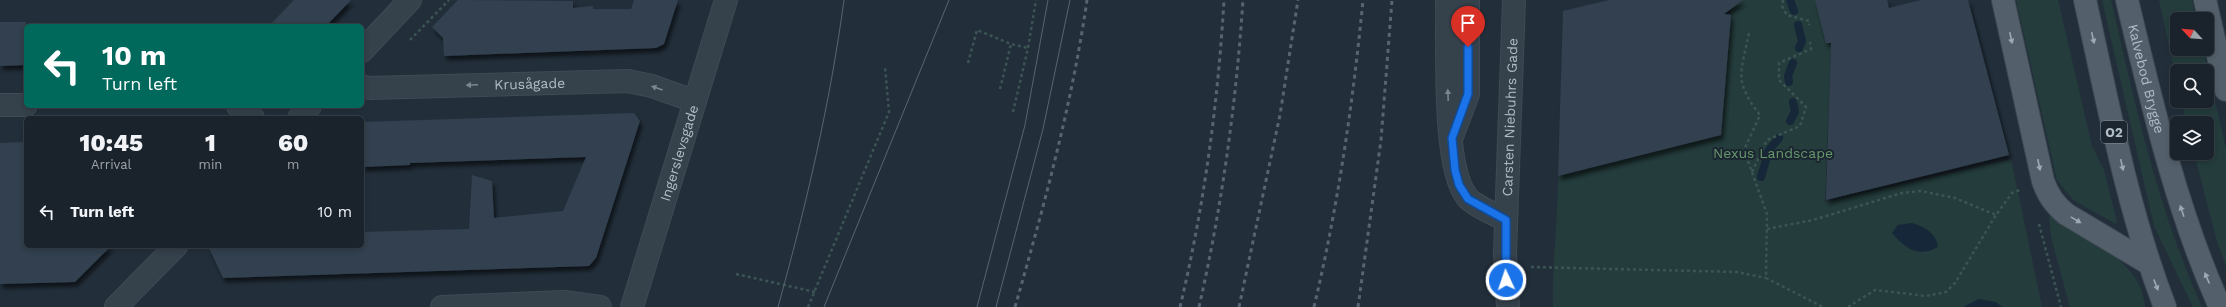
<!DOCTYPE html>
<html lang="en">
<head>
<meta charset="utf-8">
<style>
  :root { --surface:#1a232c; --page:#232b34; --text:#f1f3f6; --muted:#9fa4a9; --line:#384048 }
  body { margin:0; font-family:"Work Sans",sans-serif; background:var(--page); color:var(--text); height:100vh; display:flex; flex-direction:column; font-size:15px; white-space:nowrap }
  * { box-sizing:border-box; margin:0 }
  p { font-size:13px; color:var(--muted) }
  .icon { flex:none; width:22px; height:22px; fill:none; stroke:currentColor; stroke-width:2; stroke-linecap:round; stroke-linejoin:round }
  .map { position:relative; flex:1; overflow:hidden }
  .side { position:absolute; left:24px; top:116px; width:340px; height:132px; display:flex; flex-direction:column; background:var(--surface); border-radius:6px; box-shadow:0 2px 6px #0003,0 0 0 1px var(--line) }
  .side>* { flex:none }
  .top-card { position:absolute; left:24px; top:24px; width:340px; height:84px; border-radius:6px; box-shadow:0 2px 6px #0003,0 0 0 1px var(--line); background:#00695c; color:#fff; overflow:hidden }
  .needle { width:26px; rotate:296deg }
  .buttons { position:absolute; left:2170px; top:12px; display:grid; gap:8px }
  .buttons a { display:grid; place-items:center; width:44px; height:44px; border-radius:6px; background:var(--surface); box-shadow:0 2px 6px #0003,0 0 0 1px var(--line); font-size:20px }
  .pin { position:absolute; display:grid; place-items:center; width:34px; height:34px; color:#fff; margin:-41px -17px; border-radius:50% 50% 50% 0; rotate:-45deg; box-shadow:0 0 4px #0007 }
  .pin .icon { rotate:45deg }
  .me { position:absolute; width:44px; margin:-22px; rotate:357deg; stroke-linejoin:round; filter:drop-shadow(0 0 3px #0008) }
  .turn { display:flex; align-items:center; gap:14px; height:84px; padding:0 12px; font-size:18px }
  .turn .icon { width:52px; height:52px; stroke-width:2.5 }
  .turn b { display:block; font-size:28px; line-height:34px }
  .eta { display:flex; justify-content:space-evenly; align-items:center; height:68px; text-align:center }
  .eta b { font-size:24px; font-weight:800; line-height:28px }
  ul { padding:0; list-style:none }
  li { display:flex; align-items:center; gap:12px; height:56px; padding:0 12px }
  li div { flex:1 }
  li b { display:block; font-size:15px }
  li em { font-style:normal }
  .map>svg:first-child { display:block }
  .green { fill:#243c3c }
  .water { fill:#152738 }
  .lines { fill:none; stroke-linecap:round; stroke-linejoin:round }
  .stream { stroke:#152738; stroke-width:8 }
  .building { fill:#31414f; filter:url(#shadow) }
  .minor-casing { stroke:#3f4a54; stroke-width:24 }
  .major-casing { stroke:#3f4a54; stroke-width:24 }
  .path { stroke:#3c5453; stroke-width:2.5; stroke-dasharray:3 3; stroke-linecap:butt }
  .minor { stroke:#35414b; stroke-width:22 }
  .major { stroke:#53606b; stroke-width:22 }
  .tram { stroke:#576572; stroke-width:1 }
  .rail { stroke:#576572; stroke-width:3; stroke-dasharray:4 4; stroke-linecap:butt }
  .oneway { fill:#9daab5 }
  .oneway2 { fill:#79858f }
  .route-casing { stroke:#114b97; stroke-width:10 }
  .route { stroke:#1a73e8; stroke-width:7 }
  .labels { text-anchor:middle; stroke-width:4; stroke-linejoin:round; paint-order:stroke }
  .shield { fill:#1b2630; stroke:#838f9a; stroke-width:1 }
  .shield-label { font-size:13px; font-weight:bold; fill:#b0bcc7 }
  .street-label { font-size:14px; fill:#b0bcc7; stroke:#1b2630 }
  .park-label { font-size:14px; fill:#67986d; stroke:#1b2630 }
</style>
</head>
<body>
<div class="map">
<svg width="2226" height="307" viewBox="0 0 2226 307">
  <defs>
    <filter id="shadow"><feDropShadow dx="2.5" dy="4.5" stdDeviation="2" flood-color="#0009"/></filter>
  </defs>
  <rect width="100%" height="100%" fill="#222f3b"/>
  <g class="green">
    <path d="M1732,0h84l15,46 -6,156 186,-43 31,148h-489c-1,-44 5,-87 5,-131l163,-41z"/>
    <polygon points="2016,0 2058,0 2092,146 2104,170 2117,222 2116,224 2073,200 2057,180"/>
    <path d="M2102,0h9c24,104 47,209 91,307h-9l-39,-81z"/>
    <polygon points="2159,0 2192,0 2196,19 2177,19 2177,49 2203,49 2226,149 2226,266 2217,242 2194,153 2207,153 2207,123 2187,123 2181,101 2207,101 2207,71 2177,71 2177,83"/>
    <path d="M2049,215c35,24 93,44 96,92h-75l-19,-70z"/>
  </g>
  <g class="water">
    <path d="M1911,223c13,3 25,10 27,24 -20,11 -32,2 -46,-14l6,-8z"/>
    <polygon points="1979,299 1996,302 2002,307 1963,307"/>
  </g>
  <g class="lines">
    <g class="stream">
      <polyline points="1790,0 1794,11"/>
      <polyline points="1798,25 1802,41 1799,48"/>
      <polyline points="1789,82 1788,76 1793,63"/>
      <polyline points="1790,121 1795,112 1793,102"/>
      <polyline points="1761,177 1769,150 1779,138"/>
    </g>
  </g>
  <g class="building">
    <polygon points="294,0 351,0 326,26 269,26"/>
    <polygon points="458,0 573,1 573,8 593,6 593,9 631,9 634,0 678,0 664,44 656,48 444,56 443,38 432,27"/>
    <polygon points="1609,0 1743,0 1724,14 1731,15 1721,135 1558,176 1563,11"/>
    <polygon points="1815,0 1887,0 1889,8 1921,0 1968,0 2009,155 1826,200 1831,43 1826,43"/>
    <polygon points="0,22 26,22 26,65 0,66"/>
    <polygon points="634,113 640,121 596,258 589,266 223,278 208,246 362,246 362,232 469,229 472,175 492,181 494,218 563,211 586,157 410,163 410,165 362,167 362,122"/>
    <polygon points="26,142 26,246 111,246 75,282 0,284 0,143"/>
  </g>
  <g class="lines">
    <g class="minor-casing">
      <g id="minor">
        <path d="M1447,0c1,42 -5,167 20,197 6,8 29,18 39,23"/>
        <polyline points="362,51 410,0"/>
        <path id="s1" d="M362,86l7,2 259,-7 24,5 42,15"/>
        <polyline points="0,105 26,105"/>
        <polyline points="238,106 253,118"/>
        <polyline points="299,118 310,106"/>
        <polyline points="1453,134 1468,94 1468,0"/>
        <polyline points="116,307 176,246"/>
        <polyline points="442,307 564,302 600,307"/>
        <path id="s2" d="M632,307l94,-307"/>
        <path id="s3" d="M1508,307l-3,-54 9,-253"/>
      </g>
    </g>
    <g class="major-casing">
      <g id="major">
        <path d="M2003,0l40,181c5,14 11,23 23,33l82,49"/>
        <path d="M2085,0c23,103 42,208 80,307"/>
        <path id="s4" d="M2127,0c25,104 49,209 93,307"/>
        <polyline points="2205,0 2226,90"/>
      </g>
    </g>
    <g class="path">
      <polyline points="1783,0 1782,6 1787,15 1809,21 1809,25"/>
      <path d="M1749,33c-8,40 -16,47 11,82l-16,35 23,64 -1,64 57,29"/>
      <polyline points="410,40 449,0"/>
      <polyline points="968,63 977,30 1011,44 1028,48"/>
      <polyline points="1000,89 1011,44"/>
      <polyline points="1013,112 1028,48 1036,0"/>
      <polyline points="1752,172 1767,140 1800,126 1806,107 1779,80 1779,63 1811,49 1810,42"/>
      <polyline points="2039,224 2061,307"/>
      <polyline points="1767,229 1813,220 1902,193 1921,191 1955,198 1996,215 2012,193 2020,190"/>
      <polyline points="1531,267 1737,272 1766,278"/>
      <polyline points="736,274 815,292"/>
      <polyline points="808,307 889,112 885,67"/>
      <polyline points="1848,307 1875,290 1926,296 1946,292 1955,283 1996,215"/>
    </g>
    <use href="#minor" class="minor"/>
    <use href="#major" class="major"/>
    <g class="tram">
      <path d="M778,307c28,-101 52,-203 66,-307"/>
      <polyline points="824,307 949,0"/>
      <polyline points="977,307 1025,125 1048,0"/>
      <polyline points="996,307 1043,129 1070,0"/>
    </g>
    <g class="rail">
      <path d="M1015,307c29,-101 57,-203 72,-307"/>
      <path d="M1180,307c24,-100 38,-204 44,-307"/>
      <path d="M1199,307c23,-101 37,-203 44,-307"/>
      <polyline points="1239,307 1280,115 1298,0"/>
      <path d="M1314,307c24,-101 39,-204 49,-307"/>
      <polyline points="1358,307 1381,140 1392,0"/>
    </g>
  </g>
  <defs><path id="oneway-solid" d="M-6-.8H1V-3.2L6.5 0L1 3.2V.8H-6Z"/></defs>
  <g class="oneway">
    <use href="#oneway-solid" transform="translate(2011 38) rotate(78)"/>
    <use href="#oneway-solid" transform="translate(2093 38) rotate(77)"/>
    <use href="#oneway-solid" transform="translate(2039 165) rotate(78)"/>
    <use href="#oneway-solid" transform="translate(2122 165) rotate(77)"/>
    <use href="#oneway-solid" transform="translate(2182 211) rotate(-109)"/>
    <use href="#oneway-solid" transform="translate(2076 220) rotate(31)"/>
    <use href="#oneway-solid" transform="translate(2207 278) rotate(-113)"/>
    <use href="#oneway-solid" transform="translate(2156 285) rotate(69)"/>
  </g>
  <g class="oneway2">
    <use href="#oneway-solid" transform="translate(472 85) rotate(178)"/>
    <use href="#oneway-solid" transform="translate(657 88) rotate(-161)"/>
    <use href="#oneway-solid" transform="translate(1448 95) rotate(-92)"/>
  </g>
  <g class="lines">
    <g class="route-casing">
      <polyline id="route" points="1468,47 1468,94 1452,138 1455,170 1459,185 1468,199 1506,220 1506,280"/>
    </g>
    <use href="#route" class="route"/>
  </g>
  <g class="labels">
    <rect class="shield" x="2101" y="121" width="26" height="22" rx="3"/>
    <g class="shield-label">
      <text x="2114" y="137">O2</text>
    </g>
    <g class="street-label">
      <text dy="5" stroke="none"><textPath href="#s4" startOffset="81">Kalvebod Brygge</textPath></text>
      <text dy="5" stroke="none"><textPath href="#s1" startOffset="168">Krusågade</textPath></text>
      <text dy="5" stroke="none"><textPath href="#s3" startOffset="190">Carsten Niebuhrs Gade</textPath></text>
      <text dy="5" stroke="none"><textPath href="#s2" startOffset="161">Ingerslevsgade</textPath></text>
    </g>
    <g class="park-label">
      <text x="1773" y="158">Nexus Landscape</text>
    </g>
  </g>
</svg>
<div class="buttons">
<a><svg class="needle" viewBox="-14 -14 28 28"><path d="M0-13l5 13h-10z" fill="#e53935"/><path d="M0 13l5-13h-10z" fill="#9fa4a9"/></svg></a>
<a><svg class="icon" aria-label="search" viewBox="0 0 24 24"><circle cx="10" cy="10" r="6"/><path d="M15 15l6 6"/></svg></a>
<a><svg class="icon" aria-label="layers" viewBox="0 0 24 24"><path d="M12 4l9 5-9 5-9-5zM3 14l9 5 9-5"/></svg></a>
</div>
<div class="pin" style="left:1468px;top:47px;background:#d93025"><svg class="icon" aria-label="arrive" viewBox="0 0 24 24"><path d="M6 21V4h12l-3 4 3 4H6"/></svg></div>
<svg class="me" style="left:1506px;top:280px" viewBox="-20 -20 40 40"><circle r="17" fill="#1a73e8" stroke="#fff" stroke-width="3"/><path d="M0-11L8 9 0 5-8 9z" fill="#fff"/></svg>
<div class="top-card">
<div class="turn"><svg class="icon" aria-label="left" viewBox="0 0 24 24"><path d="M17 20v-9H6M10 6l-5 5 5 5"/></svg><div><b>10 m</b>Turn left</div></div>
</div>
<section class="side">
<div class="eta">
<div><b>10:45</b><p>Arrival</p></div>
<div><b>1</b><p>min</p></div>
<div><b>60</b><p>m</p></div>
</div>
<ul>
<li><svg class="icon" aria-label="left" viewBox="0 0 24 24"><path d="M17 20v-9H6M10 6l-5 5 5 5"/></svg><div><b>Turn left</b></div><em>10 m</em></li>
</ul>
</section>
</div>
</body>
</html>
